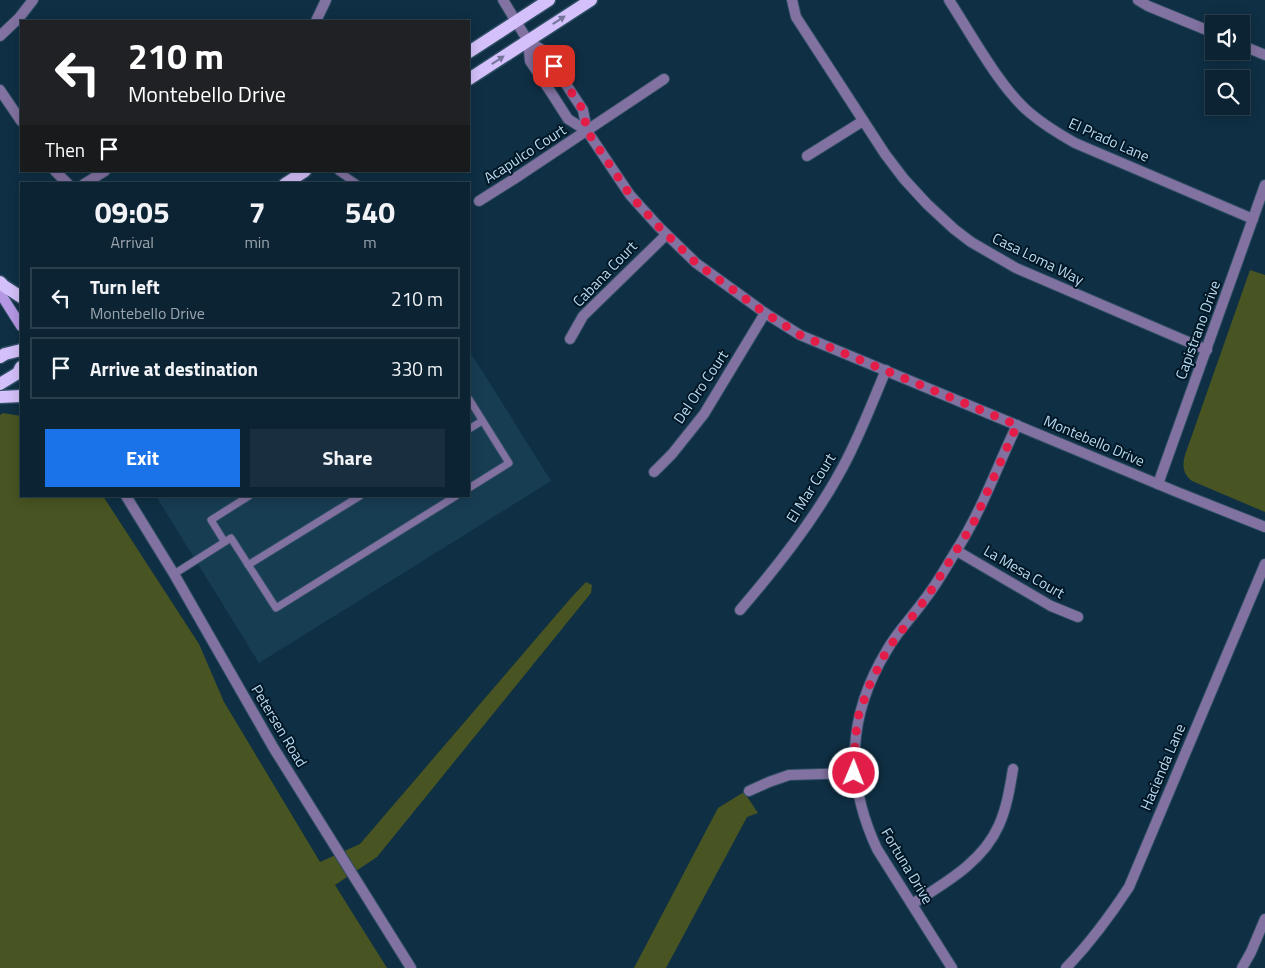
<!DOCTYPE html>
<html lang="en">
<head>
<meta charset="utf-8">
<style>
  :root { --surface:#0b2333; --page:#192f3f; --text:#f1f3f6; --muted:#9aa4ac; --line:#2b404e; --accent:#1a73e8 }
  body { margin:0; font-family:"Titillium Web",sans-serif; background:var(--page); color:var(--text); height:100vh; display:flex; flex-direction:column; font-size:19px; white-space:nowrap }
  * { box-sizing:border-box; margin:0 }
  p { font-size:16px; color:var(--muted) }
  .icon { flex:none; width:28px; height:28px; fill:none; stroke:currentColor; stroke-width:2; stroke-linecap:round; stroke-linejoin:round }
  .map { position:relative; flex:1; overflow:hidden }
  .details { position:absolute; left:20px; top:182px; width:450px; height:315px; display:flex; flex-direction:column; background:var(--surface); border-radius:0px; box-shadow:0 2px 12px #0003,0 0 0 1px var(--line) }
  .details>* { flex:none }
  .top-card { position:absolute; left:20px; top:20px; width:450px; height:152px; border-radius:0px; box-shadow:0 2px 12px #0003,0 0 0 1px var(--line); background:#202124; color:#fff; overflow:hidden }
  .controls { position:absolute; left:1205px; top:15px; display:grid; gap:10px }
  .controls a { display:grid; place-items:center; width:45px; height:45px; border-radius:0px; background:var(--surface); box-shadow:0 2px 12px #0003,0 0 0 1px var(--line); font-size:25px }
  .pin { position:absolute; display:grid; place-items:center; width:42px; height:42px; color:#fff; margin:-21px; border-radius:10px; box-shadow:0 2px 8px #0006 }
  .me { position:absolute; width:55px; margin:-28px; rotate:1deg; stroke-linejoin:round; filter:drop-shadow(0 0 4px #0008) }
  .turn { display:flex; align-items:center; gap:18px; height:105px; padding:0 25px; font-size:22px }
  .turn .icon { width:65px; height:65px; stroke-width:2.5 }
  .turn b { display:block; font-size:35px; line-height:42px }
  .then { display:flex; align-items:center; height:48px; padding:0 25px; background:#0003; gap:10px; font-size:19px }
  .eta { display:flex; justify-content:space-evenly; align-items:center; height:85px; text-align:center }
  .eta b { font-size:30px; font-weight:700; line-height:35px }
  .cta { display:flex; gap:10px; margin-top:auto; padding:10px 25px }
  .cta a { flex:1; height:58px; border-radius:0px; background:var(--accent); color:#fff; font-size:20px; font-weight:700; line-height:58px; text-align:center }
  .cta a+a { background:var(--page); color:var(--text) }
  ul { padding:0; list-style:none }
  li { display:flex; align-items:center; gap:15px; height:62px; margin:0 10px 8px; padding:0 15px; border:2px solid var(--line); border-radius:0px }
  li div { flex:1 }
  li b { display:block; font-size:19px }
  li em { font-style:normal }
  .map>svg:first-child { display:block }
  .built { fill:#173d53 }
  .green { fill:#485421 }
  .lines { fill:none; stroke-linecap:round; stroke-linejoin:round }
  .lane-casing { stroke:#2e4e63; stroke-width:9 }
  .street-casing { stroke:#2e4e63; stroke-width:12 }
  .secondary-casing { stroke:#2e4e63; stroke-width:12 }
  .primary-casing { stroke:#2e4e63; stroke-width:15 }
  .lane { stroke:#8272a1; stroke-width:7 }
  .street { stroke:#8272a1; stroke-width:10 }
  .secondary { stroke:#b498e4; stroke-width:10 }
  .primary { stroke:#d4c0fa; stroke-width:12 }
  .oneway { fill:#75749b }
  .route { stroke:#e11d48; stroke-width:9; stroke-dasharray:0 16.2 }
  .labels { text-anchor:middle; stroke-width:4; stroke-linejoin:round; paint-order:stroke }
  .street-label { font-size:15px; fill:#bbd9ef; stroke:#001726 }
</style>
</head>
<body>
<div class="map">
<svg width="1265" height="968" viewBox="0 0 1265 968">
  <rect width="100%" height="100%" fill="#0f2f44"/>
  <polygon class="built" points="469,350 551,481 259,663 156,496 469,496"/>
  <g class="green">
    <path d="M1250,270l15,5v237l-73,-31c-9,-7 -10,-15 -7,-26z"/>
    <polygon points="3,413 21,416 21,496 103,496 199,644 224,702 320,862 360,844 570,599 586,582 592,585 591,593 377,857 335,885 387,968 0,968 0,415"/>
    <polygon points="744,792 758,813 747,817 666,968 634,968 718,808"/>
  </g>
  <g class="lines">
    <g class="lane-casing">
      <g id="lane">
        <polyline points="338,171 357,184"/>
        <polyline points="469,399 509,463 469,488"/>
        <polyline points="469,429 482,421"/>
        <polyline points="224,541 211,520 249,496"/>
        <polyline points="248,565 360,496"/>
        <polyline points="174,574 231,538 276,608 456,496"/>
      </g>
    </g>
    <g class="street-casing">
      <g id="street">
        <polyline points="503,0 528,41 530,61 552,94 568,119 587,131 630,195 658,226 696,263 765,313 800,335 1177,492 1265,527"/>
        <polyline points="792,0 796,17 885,154 904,179 927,204 954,229 971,242 1016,268 1207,350"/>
        <path d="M949,0c22,34 51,88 81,113 14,12 29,21 45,30l178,76"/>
        <polyline points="1138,0 1148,6 1214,33"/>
        <polyline points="316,21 326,0"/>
        <polyline points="0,36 19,18 33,0"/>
        <polyline points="528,41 544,51 583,110 587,131"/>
        <polyline points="1241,45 1265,55"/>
        <polyline points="0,90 21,121"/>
        <polyline points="807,156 863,121"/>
        <polyline points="55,171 68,184"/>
        <polyline points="84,184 105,171"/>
        <polyline points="479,201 514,179 664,79"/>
        <polyline points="570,339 583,316 666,235"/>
        <polyline points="654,472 672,454 704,414 765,313"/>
        <polyline points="1158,484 1265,185"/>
        <polyline points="126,496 174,574 273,747 411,968"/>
        <polyline points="957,551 1051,606 1078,617"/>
        <path d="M740,610c36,-42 72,-87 99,-136 19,-33 32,-69 47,-104"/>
        <polyline points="749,791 769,782 789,775 854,773"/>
        <path d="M912,904c33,-21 71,-42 87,-79 8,-18 11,-38 14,-56"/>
        <path d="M952,968l-75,-119c-32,-69 -30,-133 10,-199 10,-18 26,-34 38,-51 12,-15 21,-32 31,-48 25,-39 41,-84 61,-126"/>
        <path d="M1066,968c24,-25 44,-52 63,-81l136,-323"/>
        <polyline points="1242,968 1251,952 1265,919"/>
      </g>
    </g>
    <g class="secondary-casing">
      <polyline id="secondary" points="0,293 21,326"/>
    </g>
    <g class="primary-casing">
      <g id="primary">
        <polyline points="469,52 549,0"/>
        <polyline points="469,79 591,0"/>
        <polyline points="285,184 305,171"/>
        <polyline points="0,282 4,286 21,297"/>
        <polyline points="0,357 5,354 21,350"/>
        <polyline points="0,384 18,373 21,367"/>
        <polyline points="0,397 21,396"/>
      </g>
    </g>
    <use href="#lane" class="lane"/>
    <use href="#street" class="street"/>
    <use href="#secondary" class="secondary"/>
    <use href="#primary" class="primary"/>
  </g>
  <defs><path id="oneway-solid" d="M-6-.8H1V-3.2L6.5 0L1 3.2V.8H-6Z" transform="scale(1.25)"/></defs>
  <g class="oneway">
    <use href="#oneway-solid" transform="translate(559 20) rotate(-33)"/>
    <use href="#oneway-solid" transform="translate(498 60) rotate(-33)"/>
  </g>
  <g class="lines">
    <polyline class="route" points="554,66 583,110 587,131 630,195 658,226 696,263 765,313 800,335 1017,425 973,524 927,597 887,650 869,686 858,717 855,741 854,773"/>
  </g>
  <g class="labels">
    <g class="street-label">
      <text transform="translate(1109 140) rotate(24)" y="5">El Prado Lane</text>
      <text transform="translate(525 154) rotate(-33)" y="5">Acapulco Court</text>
      <text transform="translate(1038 259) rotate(26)" y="5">Casa Loma Way</text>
      <text transform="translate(605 274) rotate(-46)" y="5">Cabana Court</text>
      <text transform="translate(1198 330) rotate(-70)" y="5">Capistrano Drive</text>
      <text transform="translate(701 387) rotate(-56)" y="5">Del Oro Court</text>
      <text transform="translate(1094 441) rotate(23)" y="5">Montebello Drive</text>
      <text transform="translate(811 488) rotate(-58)" y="5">El Mar Court</text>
      <text transform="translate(1024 572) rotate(30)" y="5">La Mesa Court</text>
      <text transform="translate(279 726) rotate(59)" y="5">Petersen Road</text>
      <text transform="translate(1163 767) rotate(-67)" y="5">Hacienda Lane</text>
      <text transform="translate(907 866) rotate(59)" y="5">Fortuna Drive</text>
    </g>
  </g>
</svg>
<div class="controls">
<a><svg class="icon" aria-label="sound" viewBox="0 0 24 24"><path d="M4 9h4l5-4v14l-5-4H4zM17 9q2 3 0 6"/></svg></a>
<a><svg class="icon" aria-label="search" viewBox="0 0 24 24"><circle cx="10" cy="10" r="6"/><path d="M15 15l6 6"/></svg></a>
</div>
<div class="pin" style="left:554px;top:66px;background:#d93025"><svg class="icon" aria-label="arrive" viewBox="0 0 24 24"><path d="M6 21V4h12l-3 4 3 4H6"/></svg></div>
<svg class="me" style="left:854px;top:773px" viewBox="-20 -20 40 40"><circle r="17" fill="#e11d48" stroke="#fff" stroke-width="3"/><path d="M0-11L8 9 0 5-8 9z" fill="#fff"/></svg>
<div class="top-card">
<div class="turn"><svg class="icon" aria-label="left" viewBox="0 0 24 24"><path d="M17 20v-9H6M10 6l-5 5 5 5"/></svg><div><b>210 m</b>Montebello Drive</div></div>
<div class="then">Then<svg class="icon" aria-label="arrive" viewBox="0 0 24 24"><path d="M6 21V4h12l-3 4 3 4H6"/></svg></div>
</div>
<section class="details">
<div class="eta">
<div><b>09:05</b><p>Arrival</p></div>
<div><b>7</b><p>min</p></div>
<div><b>540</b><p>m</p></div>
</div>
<ul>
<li><svg class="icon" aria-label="left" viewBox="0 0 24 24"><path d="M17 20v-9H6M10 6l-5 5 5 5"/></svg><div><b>Turn left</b><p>Montebello Drive</p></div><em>210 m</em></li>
<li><svg class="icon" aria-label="arrive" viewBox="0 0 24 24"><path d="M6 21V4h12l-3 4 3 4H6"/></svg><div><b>Arrive at destination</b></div><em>330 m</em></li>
</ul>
<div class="cta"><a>Exit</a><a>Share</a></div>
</section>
</div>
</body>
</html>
